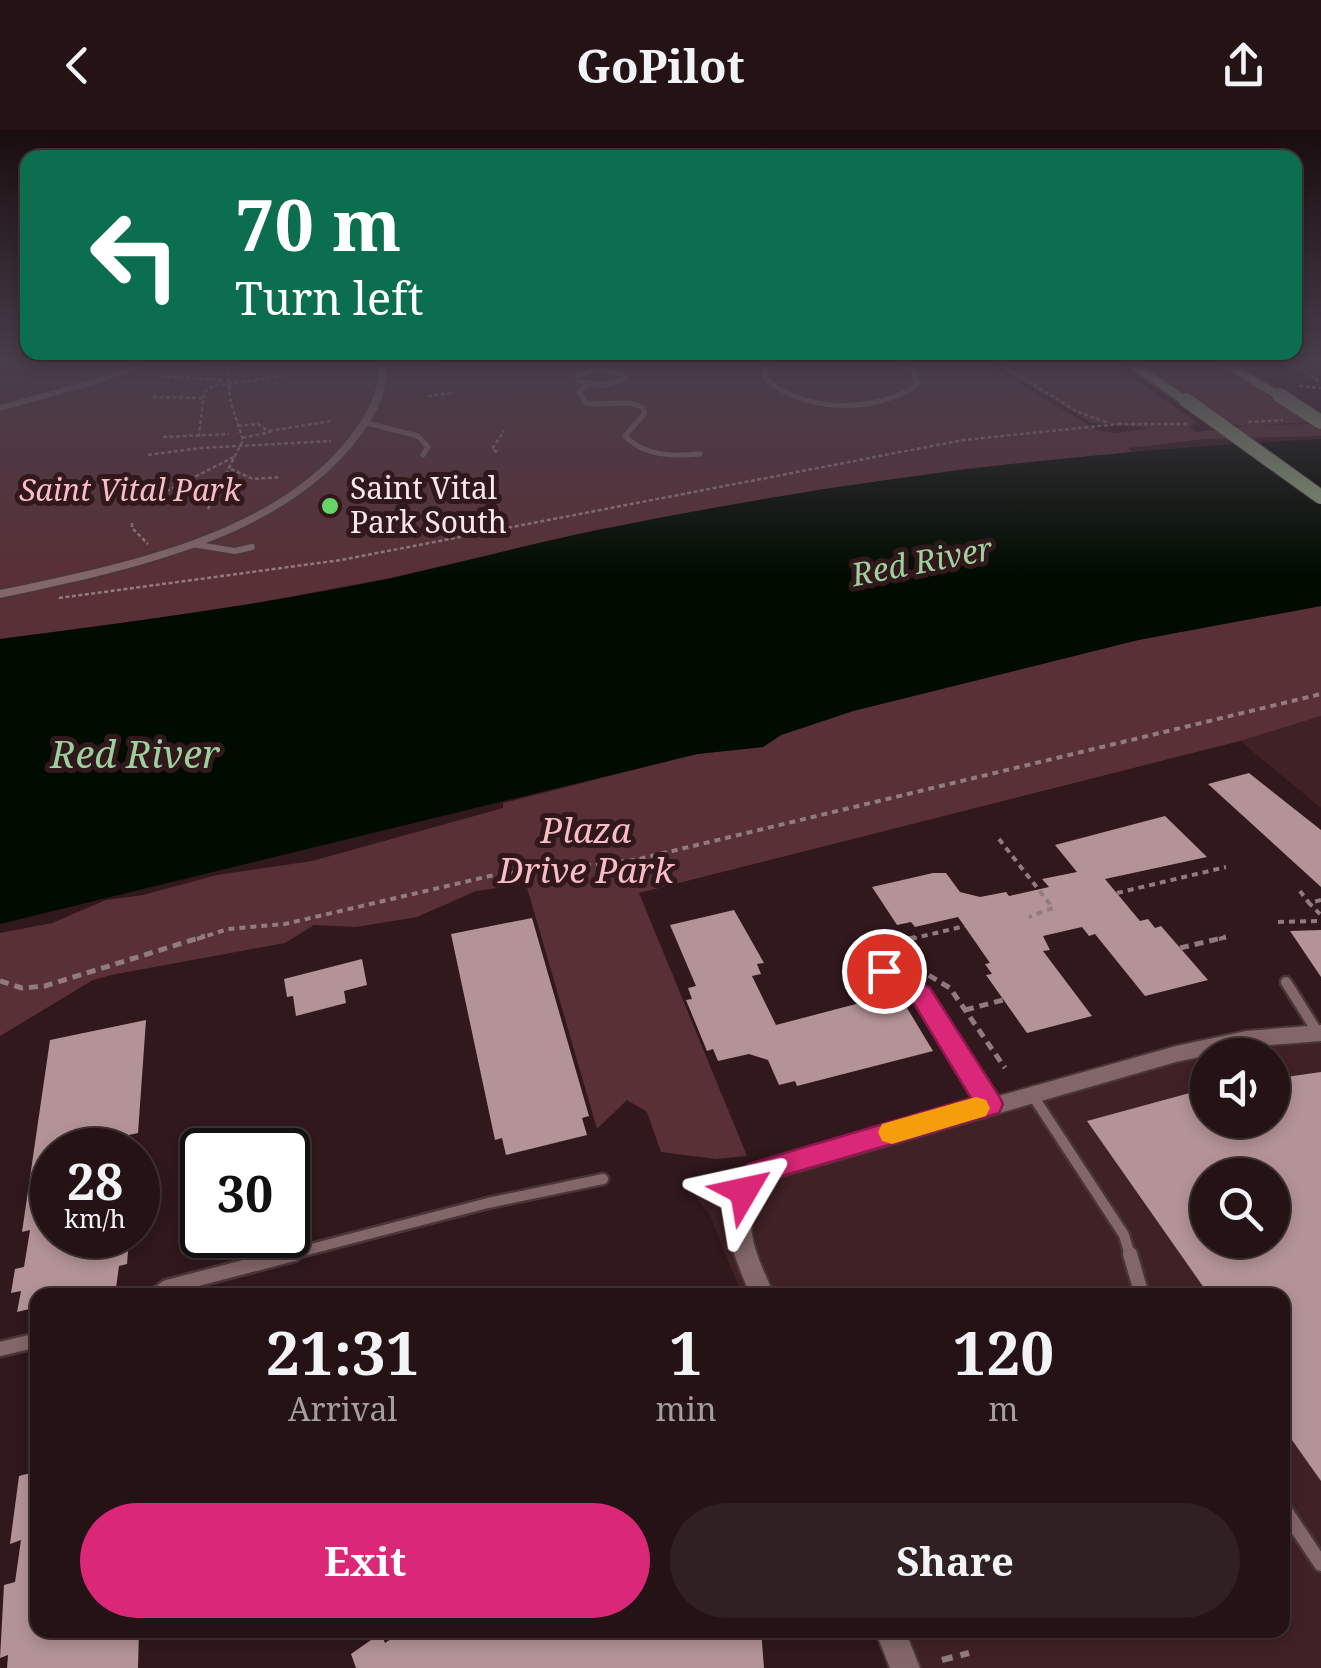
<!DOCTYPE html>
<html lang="en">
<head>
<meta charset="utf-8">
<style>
  :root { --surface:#241215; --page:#302022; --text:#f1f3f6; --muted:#a39ea0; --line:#413234; --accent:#db2777 }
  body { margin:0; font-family:"Noto Serif",serif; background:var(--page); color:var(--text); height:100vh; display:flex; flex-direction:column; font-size:38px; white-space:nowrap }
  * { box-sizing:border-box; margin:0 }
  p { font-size:32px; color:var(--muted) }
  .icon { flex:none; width:55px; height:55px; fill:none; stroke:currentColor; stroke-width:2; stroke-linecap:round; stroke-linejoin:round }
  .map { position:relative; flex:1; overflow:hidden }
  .drawer { position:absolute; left:30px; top:1158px; width:1260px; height:350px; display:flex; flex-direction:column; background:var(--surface); border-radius:20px; box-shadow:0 5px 15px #0003,0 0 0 2px var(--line) }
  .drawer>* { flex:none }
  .top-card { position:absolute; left:20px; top:20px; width:1282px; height:210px; border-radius:20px; box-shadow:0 5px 15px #0003,0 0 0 2px var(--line); background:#0b6e4f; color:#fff; overflow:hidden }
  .tools { position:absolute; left:1190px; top:908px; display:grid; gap:20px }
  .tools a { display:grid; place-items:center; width:100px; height:100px; border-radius:50%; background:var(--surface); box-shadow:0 5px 15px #0003,0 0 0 2px var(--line); font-size:50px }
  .speed { position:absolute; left:30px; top:998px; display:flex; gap:20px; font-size:50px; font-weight:700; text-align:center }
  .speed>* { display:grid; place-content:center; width:130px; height:130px; border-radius:50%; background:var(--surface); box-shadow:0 5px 15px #0003,0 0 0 2px var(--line); line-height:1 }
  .speed small { font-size:25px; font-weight:400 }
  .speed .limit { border:5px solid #111; border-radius:15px; background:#fff; color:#111 }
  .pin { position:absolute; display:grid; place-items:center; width:85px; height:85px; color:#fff; margin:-42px; border:5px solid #fff; border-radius:50%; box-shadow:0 2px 10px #0007 }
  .me { position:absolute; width:110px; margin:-55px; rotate:54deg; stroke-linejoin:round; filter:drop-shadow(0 0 8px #0008) }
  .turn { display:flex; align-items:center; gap:35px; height:210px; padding:0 50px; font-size:45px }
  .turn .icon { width:130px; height:130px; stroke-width:2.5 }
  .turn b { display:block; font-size:70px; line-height:85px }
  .eta { display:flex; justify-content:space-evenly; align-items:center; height:170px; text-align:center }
  .eta b { font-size:60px; font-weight:700; line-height:70px }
  .button { display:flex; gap:20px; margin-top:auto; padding:20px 50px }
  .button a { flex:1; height:115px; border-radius:60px; background:var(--accent); color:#fff; font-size:40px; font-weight:700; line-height:115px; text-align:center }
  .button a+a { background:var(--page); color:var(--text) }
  header { display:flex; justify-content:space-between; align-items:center; height:130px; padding:0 50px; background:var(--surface); font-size:45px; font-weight:700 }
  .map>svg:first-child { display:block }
  .built { fill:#402126; fill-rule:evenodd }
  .green { fill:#593036 }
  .water { fill:#000c00 }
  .building { fill:#b39397; fill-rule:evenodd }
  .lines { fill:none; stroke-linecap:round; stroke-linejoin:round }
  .lane-far3-casing { stroke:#493638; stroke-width:8 }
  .lane-far2-casing { stroke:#493638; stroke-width:10 }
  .lane-far1-casing { stroke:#493638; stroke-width:15 }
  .lane-casing { stroke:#493638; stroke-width:19 }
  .street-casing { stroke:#493638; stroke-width:4 }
  .primary-casing { stroke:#493638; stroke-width:5 }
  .path-far3 { stroke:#907c7f; stroke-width:2.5; stroke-dasharray:4 2.5; stroke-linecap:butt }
  .path-far2 { stroke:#907c7f; stroke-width:4; stroke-dasharray:6 5; stroke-linecap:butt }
  .path-far1 { stroke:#907c7f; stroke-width:5; stroke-dasharray:9 6; stroke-linecap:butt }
  .path { stroke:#907c7f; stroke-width:6; stroke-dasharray:11 8; stroke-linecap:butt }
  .lane-far3 { stroke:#836669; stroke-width:5 }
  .lane-far2 { stroke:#836669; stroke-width:6 }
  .lane-far1 { stroke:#836669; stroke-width:10 }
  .lane { stroke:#836669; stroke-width:14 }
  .street { fill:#836669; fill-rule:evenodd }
  .primary { fill:#879e7b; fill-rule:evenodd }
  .primary-bridge-casing { stroke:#493638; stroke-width:16; stroke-linecap:butt }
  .primary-bridge { stroke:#879e7b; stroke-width:14 }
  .route { fill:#db2777; stroke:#8e194d; stroke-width:2.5 }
  .slow { fill:#f59e0b }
  .poi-dot { fill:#66d466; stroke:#30181c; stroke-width:4 }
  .labels { text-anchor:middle; stroke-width:10; stroke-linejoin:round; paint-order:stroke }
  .far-poi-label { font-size:30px; fill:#fae9eb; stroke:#30181c; text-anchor:start }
  .far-park-label { font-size:30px; font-style:italic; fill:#fbbdc4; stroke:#30181c }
  .far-water-label { font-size:32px; font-style:italic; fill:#9ed09c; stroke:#30181c }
  .park-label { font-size:35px; font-style:italic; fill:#fbbdc4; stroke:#30181c }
  .water-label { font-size:38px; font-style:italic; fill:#9ed09c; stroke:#30181c }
</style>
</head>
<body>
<header><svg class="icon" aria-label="back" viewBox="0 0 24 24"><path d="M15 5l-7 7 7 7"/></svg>GoPilot<svg class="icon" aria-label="share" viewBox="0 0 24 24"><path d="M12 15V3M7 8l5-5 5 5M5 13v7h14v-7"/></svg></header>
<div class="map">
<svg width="1321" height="1538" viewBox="0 0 1321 1538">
  <rect width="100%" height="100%" fill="#30181c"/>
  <g class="built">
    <polygon points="1321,586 1321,678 1240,611"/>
    <path d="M1321,903v635h-426l-15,-38h402v-335h-540l-32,-80 -19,-24 485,-137zM1208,925h64v65h-64zM1208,1045h64v65h-64z"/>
  </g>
  <g class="green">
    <polygon points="0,231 983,231 1097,300 1115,303 1151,298 1092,293 988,231 1109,231 1196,292 1189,297 1195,302 1251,296 1232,295 1138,231 1210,231 1252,253 1308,292 1260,295 1321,294 1321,306 1205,309 1128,318 1133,322 962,339 847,357 595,400 390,448 219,480 0,509"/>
    <polygon points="1321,476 1321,586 1240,611 639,763 747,1026 716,1029 661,1022 647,982 627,970 597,999 526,754 476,761 417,787 356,797 314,795 285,813 111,845 93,850 0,906 0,803 52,793 106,770 143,765 217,745 312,731 503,678 503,673 697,624 763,617 781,605 853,581 1138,510"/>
  </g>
  <path class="water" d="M1321,309v167l-183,34 -285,71 -72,24 -18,12 -66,7 -697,170v-285c130,-17 260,-34 388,-60 69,-15 137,-34 206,-48 240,-50 483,-80 727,-92z"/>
  <g class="building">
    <polygon points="1249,643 1321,700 1321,757 1208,654"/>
    <polygon points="1165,686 1207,727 1105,749 1140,791 1148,789 1155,798 1161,796 1208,850 1145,866 1095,804 1089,806 1082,797 1043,806 1050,820 1043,821 1092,886 1027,903 986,845 992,844 985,834 990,833 958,787 915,797 911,792 897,795 872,757 933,743 946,743 960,762 980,767 1006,762 1009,766 1049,757 1042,749 1077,742 1055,715"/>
    <polygon points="734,780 764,833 757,834 761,844 752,846 776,895 898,863 933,921 797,956 795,951 779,955 768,930 749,924 718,931 713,919 707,921 686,870 692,869 688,858 696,856 670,795"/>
    <polygon points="532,788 589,986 582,988 587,1005 506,1025 502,1008 495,1010 451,804"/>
    <polygon points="1321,800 1321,847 1290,801"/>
    <polygon points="362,829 367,855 344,861 346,873 296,886 293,866 287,867 284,849"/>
    <polygon points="146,890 138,1003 129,1005 128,1020 52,1020 52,1105 122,1105 121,1111 129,1110 127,1134 119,1136 116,1158 87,1165 38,1165 38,1177 17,1182 21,1161 11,1163 15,1139 24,1137 30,1100 22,1102 50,910"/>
    <path d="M1321,942v409l-39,-55v-131h-73l-122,-174 121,-33v32h64v-41zM1208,1045h64v65h-64z"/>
    <polygon points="38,1341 38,1500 139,1500 138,1538 7,1538 8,1525 0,1528 4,1455 15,1452 21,1410 10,1414 19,1346"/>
    <polygon points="404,1500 761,1500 764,1538 356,1538 351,1524 381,1503 385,1513"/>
  </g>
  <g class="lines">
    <g class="lane-far3-casing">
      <g id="lane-far3">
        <path d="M769,231l-5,16c37,36 111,37 153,8l-3,-13 -22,-11"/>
        <polygon points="595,240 617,242 625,249 602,256 578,251 578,246"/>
        <path d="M587,255l-8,7 8,12 42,-1 13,4 3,6 -20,23c20,21 48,20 75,18"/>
        <polyline points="366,293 418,306 428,317 423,325"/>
      </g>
    </g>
    <g class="lane-far2-casing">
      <polyline id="lane-far2" points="192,414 235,421 252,417"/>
    </g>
    <g class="lane-far1-casing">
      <g id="lane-far1">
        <polyline points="884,841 921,865 989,974"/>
        <polyline points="1286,852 1318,903"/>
        <polyline points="1033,966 1124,1105 1130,1126"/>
        <polyline points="284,1126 488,1073 603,1049"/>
      </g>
    </g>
    <g class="lane-casing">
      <g id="lane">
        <polyline points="1130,1124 1142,1165"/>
        <polyline points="156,1165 167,1157 294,1124"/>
        <polyline points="0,1219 38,1210"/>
        <polyline points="1282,1376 1321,1434"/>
      </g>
    </g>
    <g class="street-casing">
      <g id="street">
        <polygon points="145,231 156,231 97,254 0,281 0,275 91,250"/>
        <path d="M378,231h8c3,27 -7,50 -23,71 -77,109 -240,139 -363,166v-8c118,-25 279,-55 354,-159 16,-21 26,-43 24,-70z"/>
        <path d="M1321,895v16l-75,6 -70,15 -411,119c-27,43 -9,71 9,114h-24c-21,-53 -34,-78 0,-129l426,-120 70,-15z"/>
        <polygon points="875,1500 905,1500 920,1538 890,1538"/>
      </g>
    </g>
    <g class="primary-casing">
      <g id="primary">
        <polygon points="1121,231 1135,231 1192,270 1181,273"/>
        <polygon points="1215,231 1229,231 1285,265 1275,268"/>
      </g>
    </g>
    <g class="path-far3">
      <polyline points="184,231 226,237"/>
      <polyline points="786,231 830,231"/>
      <polyline points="995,231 1076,281 1108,293"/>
      <polyline points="1288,231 1321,252"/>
      <polyline points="398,236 444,234"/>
      <polyline points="226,238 243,231"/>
      <polyline points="160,246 225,250"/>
      <polyline points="1299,256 1321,258"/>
      <polyline points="428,266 454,263"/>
      <polyline points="153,267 203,268"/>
      <polyline points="1248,292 1283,290"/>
      <polyline points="1118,294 1188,294"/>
      <polyline points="238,296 258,294 270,302 242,308"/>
      <polyline points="269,301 331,291"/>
      <polyline points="163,307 229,304"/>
      <polyline points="199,307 204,262 213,256 296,244"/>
      <polyline points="497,322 492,319 504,301"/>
      <polyline points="148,325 200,318 331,311"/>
      <polyline points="231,339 253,349 281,347"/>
      <polyline points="149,370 236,326"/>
      <polyline points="208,379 243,310 231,273 226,231"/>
      <polyline points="132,393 132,398 148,414"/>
      <polyline points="59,468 341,430 963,310 1119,294"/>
    </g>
    <g class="path-far2">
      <polyline points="999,709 1053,778 1029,787"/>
      <polyline points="1300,761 1309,773"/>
      <polyline points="1117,763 1226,737"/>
      <polyline points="1321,770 1309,773 1321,785"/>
      <polyline points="1278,792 1321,791"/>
      <polyline points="197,809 228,799 285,794 494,745 635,730 1321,564"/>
      <polyline points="911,809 965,796"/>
      <polyline points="1219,809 1226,807"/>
    </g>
    <g class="path-far1">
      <polyline points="892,813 921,806"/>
      <polyline points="1180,818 1226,807"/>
      <polyline points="903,830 950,858 1005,938"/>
      <polyline points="0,851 22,858 45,856 205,806"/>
      <polyline points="965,880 1003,870"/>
    </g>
    <polyline class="path" points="942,1530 969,1523"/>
    <use href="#lane-far3" class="lane-far3"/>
    <use href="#lane-far2" class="lane-far2"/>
    <use href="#lane-far1" class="lane-far1"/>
    <use href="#lane" class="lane"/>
    <use href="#street" class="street"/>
    <use href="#primary" class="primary"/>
    <g class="primary-bridge-casing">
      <g id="primary-bridge">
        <polyline points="1279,265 1321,292"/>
        <polyline points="1186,270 1321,367"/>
      </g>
    </g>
    <use href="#primary-bridge" class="primary-bridge"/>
  </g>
  <linearGradient id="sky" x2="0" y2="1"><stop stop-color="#1a0d0f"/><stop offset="0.52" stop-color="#483d4b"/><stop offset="1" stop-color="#483d4b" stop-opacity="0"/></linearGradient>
  <rect width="1321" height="446" fill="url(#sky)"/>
  <path class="route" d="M884,832l46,26 69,108 4,8 -4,9 -217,63c-16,7 -22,22 -38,28l-10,-4 -5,-9 19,-27 223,-66 -58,-96 -38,-25 -4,-6 4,-6z"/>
  <polygon class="slow" points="976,967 986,970 990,978 986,986 892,1014 882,1011 878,1002 882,994"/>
  <circle class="poi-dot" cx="330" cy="376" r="10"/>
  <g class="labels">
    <g class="far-poi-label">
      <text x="350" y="369">Saint Vital<tspan x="350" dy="34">Park South</tspan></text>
    </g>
    <g class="far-park-label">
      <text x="130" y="371">Saint Vital Park</text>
    </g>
    <g class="far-water-label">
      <text transform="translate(922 432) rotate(-11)" y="11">Red River</text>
    </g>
    <g class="park-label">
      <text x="586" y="713">Plaza<tspan x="586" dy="40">Drive Park</tspan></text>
    </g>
    <g class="water-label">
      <text x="135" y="638">Red River</text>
    </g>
  </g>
</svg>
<div class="tools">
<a><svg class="icon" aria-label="sound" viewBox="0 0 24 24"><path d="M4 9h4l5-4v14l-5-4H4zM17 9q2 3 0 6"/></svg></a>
<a><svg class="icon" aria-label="search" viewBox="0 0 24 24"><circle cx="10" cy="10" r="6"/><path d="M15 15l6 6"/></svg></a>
</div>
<div class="speed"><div>28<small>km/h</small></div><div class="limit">30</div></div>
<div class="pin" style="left:884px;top:841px;background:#d93025"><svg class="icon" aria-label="arrive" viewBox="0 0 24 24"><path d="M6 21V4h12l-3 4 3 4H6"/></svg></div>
<svg class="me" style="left:744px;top:1061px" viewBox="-20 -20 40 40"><path d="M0-17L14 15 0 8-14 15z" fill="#db2777" stroke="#fff" stroke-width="4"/></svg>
<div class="top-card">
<div class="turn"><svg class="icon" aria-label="left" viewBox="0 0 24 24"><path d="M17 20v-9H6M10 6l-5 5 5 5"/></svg><div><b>70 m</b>Turn left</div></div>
</div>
<section class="drawer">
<div class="eta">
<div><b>21:31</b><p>Arrival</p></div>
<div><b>1</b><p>min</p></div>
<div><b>120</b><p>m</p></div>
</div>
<div class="button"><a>Exit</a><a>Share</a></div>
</section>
</div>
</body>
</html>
